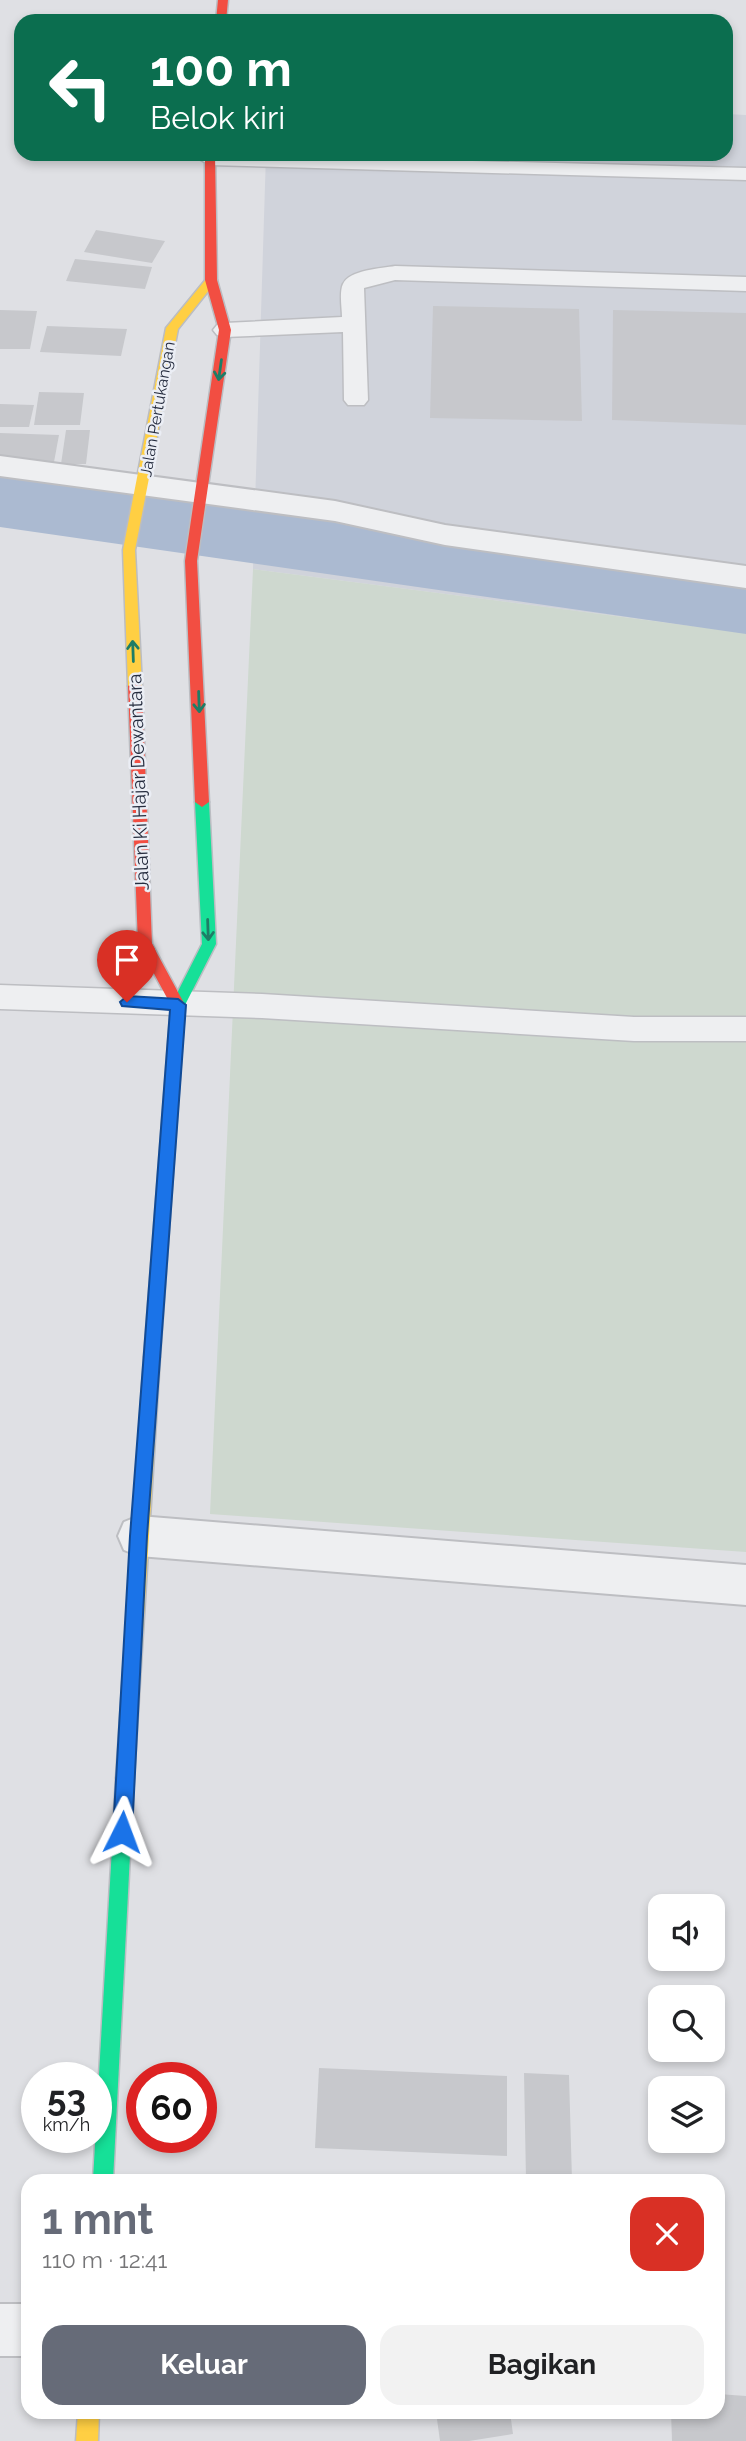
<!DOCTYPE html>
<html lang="id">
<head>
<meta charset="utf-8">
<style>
  :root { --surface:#fff; --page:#f2f2f2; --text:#202124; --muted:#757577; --accent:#666b78 }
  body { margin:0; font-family:Raleway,sans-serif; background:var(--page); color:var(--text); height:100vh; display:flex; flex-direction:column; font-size:26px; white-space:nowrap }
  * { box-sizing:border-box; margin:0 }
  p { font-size:23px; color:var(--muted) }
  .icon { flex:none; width:38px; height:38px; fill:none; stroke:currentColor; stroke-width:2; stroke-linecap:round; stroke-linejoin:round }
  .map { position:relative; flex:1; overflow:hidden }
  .details { position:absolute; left:21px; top:2174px; width:704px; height:245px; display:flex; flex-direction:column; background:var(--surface); border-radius:21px; box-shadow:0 4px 10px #0003 }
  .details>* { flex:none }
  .hud { position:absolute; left:14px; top:14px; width:719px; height:147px; border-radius:21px; box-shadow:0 4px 10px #0003; background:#0b6e4f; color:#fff; overflow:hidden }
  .tools { position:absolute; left:648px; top:1894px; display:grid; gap:14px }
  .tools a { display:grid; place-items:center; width:77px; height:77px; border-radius:14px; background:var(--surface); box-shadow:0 4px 10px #0003; font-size:35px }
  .speed { position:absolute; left:21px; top:2062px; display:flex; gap:14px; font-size:35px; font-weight:700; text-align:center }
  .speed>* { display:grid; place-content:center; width:91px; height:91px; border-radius:50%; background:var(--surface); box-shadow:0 4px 10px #0003; line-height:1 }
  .speed small { font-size:18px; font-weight:400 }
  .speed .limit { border:10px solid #d22; background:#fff; color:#111 }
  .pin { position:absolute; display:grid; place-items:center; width:60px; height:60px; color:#fff; margin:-72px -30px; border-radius:50% 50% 50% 0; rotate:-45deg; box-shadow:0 0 7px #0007 }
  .pin .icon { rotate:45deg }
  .me { position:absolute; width:77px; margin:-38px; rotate:3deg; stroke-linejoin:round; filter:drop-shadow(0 0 5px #0008) }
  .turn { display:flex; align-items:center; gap:24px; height:147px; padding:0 21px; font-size:32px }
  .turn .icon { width:91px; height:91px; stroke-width:2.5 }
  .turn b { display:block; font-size:49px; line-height:60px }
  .round { display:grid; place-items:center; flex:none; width:74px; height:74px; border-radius:21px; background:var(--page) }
  .summary { display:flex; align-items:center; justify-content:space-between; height:119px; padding:0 21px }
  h1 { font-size:42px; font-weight:700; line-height:52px; color:var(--accent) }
  .cta { display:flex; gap:14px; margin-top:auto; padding:14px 21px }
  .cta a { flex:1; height:80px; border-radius:21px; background:var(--accent); color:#fff; font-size:28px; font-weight:700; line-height:80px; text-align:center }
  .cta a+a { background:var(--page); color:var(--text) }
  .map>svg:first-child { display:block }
  .built { fill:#d0d3db }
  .green { fill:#ced8cf }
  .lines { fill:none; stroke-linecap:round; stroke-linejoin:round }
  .river { fill:#abbad1; fill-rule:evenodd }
  .building { fill:#c7c8cc }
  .lane-casing { stroke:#bdbec2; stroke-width:3 }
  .street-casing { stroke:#bdbec2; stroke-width:4 }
  .fast-casing { stroke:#bbbdc2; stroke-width:3 }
  .slow-casing { stroke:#bbbdc2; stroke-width:3 }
  .jam-casing { stroke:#bbbdc2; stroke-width:3 }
  .lane { fill:#eeeff1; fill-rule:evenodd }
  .street { fill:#eeeff1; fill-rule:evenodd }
  .fast { fill:#16e098; fill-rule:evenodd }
  .slow { fill:#ffcf43; fill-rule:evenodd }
  .jam { fill:#f24e42; fill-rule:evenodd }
  .oneway { stroke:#1e7d66 }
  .route { fill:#1a73e8; stroke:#114b97; stroke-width:2 }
  .labels { text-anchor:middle; stroke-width:5; stroke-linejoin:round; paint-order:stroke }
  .far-street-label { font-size:16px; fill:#252c3e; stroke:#ebeef5 }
  .street-label { font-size:19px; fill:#252c3e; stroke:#ebeef5 }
</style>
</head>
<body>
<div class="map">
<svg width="746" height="2441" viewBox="0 0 746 2441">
  <rect width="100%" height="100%" fill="#dfe0e4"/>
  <polygon class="built" points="726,114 746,115 746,633 253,569 266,154 726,154"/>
  <polygon class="green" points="253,569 746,633 746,1552 210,1514"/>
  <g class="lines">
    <polygon class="river" points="0,473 746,574 746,634 0,527"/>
  </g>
  <g class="building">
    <polygon points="96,230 165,241 152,263 84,252"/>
    <polygon points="75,259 152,267 145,289 66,281"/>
    <polygon points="433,306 579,309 582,421 430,418"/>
    <polygon points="0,310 37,311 30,349 0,349"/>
    <polygon points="613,310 746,313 746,425 612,420"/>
    <polygon points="47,326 127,329 121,356 40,352"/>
    <polygon points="39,392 84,393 80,425 34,425"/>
    <polygon points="0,404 34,405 29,427 0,427"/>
    <polygon points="66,430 90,430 86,464 61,464"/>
    <polygon points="0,433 59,435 54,462 0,461"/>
    <polygon points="319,2068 507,2076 507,2156 315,2148"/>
    <polygon points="524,2073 569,2075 572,2180 526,2180"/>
    <polygon points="345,2175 504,2176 504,2180 345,2180"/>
    <polygon points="718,2394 746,2396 746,2441 672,2441 671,2412 718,2412"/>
    <polygon points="436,2412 510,2412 513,2434 469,2441 440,2441"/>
  </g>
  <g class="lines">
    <g class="lane-casing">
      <g id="lane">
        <polygon points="204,154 746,168 746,180 210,165 199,159"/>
        <path d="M395,266l351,11v14l-351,-11 -31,8 4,112 -4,5h-16l-4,-5 -1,-68 -118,5 -8,-2 -4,-5 4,-5 8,-2 117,-6c0,-9 -3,-25 1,-33 6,-14 39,-16 52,-18z"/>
        <polygon points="0,985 262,994 634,1017 746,1017 746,1041 634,1041 262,1018 0,1009"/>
      </g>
    </g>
    <g class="street-casing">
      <g id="street">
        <polygon points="0,456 335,501 445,525 746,566 746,588 445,545 335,521 0,476"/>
        <polygon points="139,1516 746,1565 746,1605 139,1556 124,1550 118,1536 124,1522"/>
        <rect x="0" y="2304" width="28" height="52"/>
      </g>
    </g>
    <g class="fast-casing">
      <g id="fast">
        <polygon points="202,797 209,802 216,944 185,1005 160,1357 158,1362 152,1364 146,1362 144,1357 171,1005 202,944 195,802"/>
        <polygon points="125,1769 132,1772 134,1778 113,2180 93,2180 116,1778 118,1772"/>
      </g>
    </g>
    <g class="slow-casing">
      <g id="slow">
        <polygon points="211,277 217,280 178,329 135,550 142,686 135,691 128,686 123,550 166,328 207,278"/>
        <polygon points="152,1350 158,1352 160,1357 134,1778 132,1784 125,1787 118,1784 116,1778 144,1357 146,1352"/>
        <polygon points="78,2412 99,2412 98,2441 76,2441"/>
      </g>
    </g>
    <g class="jam-casing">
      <g id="jam">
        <polygon points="218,0 228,0 226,21 216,21"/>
        <polygon points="205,154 215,154 217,280 231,330 197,561 209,802 202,807 195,802 185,561 219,330 205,280"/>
        <polygon points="135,681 142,686 152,944 185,1005 178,1011 173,1009 138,944 128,686"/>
      </g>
    </g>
    <use href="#lane" class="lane"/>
    <use href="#street" class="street"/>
    <use href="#fast" class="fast"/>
    <use href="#slow" class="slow"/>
    <use href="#jam" class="jam"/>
  </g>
  <defs><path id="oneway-shaft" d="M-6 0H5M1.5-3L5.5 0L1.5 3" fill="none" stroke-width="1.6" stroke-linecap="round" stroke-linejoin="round" transform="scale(1.75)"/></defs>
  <g class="oneway">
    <use href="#oneway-shaft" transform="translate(220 370) rotate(98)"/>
    <use href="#oneway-shaft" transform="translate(133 651) rotate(-92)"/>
    <use href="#oneway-shaft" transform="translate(199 702) rotate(88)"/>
    <use href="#oneway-shaft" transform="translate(208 930) rotate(88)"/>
  </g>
  <polygon class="route" points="127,996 178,999 186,1005 147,1536 132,1832 129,1838 122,1841 116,1838 113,1832 130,1536 170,1010 122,1006 120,1002"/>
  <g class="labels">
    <g class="far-street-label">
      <text transform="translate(157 409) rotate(-80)" y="6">Jalan Pertukangan</text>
    </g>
    <g class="street-label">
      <text transform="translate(138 782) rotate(-92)" y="7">Jalan Ki Hajar Dewantara</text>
    </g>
  </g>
</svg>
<div class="tools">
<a><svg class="icon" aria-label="sound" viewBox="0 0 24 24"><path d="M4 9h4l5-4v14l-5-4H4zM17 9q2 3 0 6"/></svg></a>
<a><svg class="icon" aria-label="search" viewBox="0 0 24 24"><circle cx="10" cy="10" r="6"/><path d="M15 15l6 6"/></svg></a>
<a><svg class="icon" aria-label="layers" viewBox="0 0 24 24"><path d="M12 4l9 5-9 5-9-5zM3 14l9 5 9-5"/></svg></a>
</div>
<div class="speed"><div>53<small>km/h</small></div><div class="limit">60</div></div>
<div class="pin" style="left:127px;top:1002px;background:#d93025"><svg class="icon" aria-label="arrive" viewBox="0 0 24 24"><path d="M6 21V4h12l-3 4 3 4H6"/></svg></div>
<svg class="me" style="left:122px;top:1832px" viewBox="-20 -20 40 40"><path d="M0-17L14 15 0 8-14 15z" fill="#1a73e8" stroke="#fff" stroke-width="4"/></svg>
<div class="hud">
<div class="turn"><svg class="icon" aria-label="left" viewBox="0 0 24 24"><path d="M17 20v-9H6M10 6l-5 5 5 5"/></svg><div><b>100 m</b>Belok kiri</div></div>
</div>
<section class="details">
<div class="summary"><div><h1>1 mnt</h1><p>110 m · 12:41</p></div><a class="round" style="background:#d93025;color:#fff"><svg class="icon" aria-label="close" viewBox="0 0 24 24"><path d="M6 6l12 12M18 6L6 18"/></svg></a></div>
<div class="cta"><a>Keluar</a><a>Bagikan</a></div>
</section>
</div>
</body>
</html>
